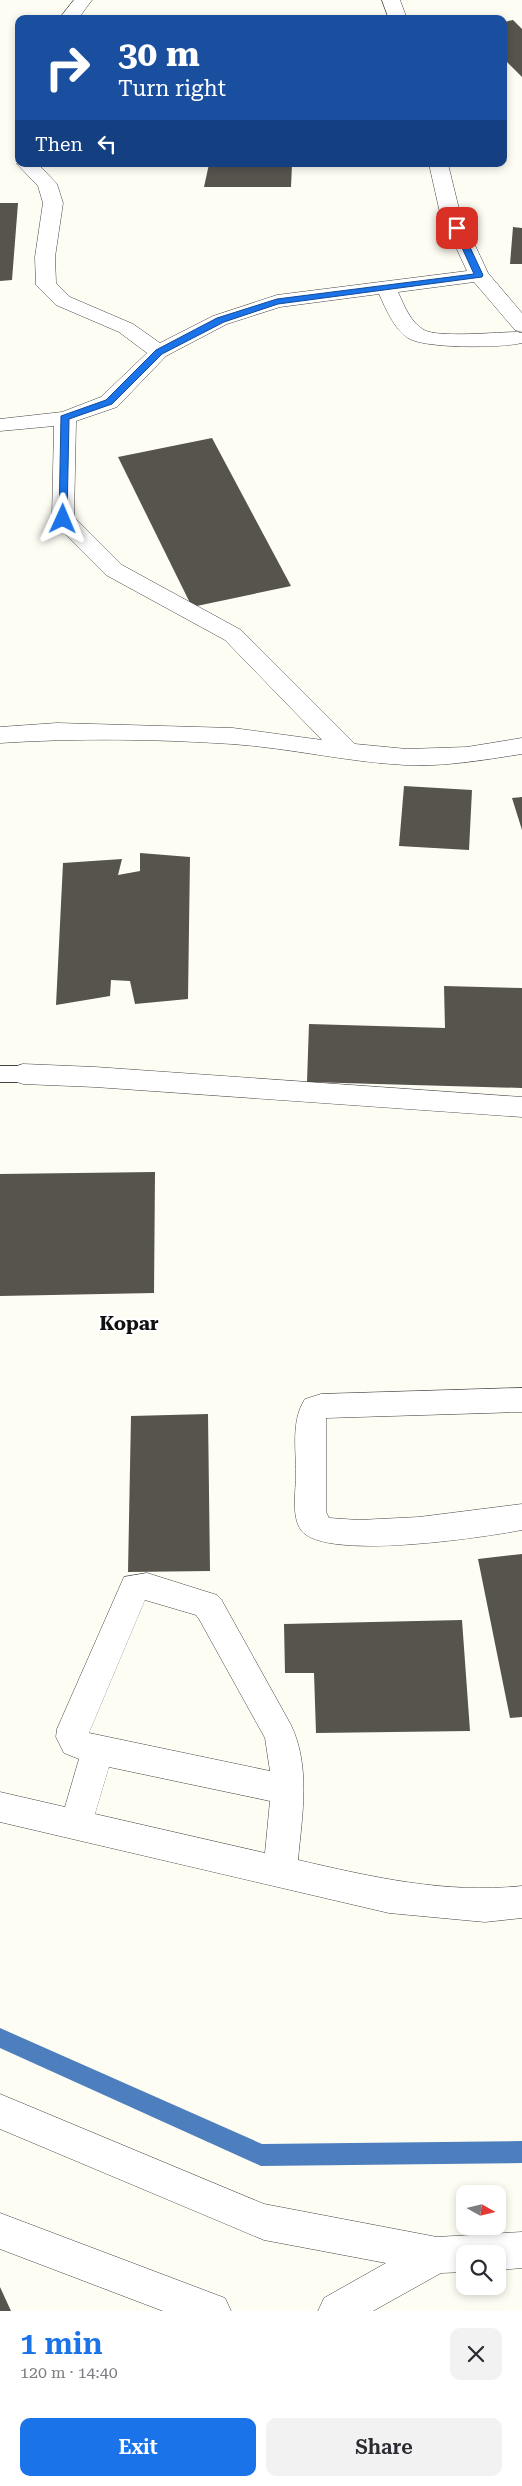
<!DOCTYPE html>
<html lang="en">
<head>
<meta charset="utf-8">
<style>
  :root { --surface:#fff; --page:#f2f2f3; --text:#2b2b33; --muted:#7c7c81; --accent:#1a73e8 }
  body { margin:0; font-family:"Roboto Serif",serif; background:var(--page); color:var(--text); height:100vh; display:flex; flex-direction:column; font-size:19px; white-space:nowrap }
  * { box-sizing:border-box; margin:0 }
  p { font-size:16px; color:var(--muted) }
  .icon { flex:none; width:28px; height:28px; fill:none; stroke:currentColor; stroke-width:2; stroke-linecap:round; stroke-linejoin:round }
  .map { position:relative; height:2311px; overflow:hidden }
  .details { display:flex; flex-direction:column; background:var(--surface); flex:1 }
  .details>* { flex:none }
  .banner { position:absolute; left:15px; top:15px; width:492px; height:152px; border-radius:10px; box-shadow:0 2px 8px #0003; background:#1a4fa0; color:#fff; overflow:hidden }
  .needle { width:32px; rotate:98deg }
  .tools { position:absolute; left:456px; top:2185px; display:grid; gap:10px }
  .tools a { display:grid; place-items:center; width:50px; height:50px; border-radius:10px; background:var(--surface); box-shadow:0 2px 8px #0003; font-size:25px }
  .pin { position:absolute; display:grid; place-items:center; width:42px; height:42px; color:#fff; margin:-21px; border-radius:10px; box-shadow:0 2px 8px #0006 }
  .me { position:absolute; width:55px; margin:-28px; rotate:1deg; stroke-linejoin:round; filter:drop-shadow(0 0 4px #0008) }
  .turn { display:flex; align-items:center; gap:18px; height:105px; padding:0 20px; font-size:22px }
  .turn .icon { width:65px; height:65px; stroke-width:2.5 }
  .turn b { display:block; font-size:35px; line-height:42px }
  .then { display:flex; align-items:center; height:48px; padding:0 20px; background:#0003; gap:10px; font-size:19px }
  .round { display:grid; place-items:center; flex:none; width:52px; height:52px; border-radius:10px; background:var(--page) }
  .summary { display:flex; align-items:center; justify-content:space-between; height:85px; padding:0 20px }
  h1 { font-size:30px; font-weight:600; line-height:38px; color:var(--accent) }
  .button { display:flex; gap:10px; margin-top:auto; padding:10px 20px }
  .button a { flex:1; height:58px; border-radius:10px; background:var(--accent); color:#fff; font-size:20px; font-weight:600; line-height:58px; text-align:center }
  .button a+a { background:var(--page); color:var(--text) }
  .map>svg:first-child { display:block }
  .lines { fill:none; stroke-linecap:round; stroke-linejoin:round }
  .stream { fill:#4d7fbe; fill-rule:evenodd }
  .building { fill:#57534d }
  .lane-casing { stroke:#434343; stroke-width:2 }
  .street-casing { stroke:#434343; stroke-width:1 }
  .lane { fill:#fff; fill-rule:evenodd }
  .street { fill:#fff; fill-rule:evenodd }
  .route { fill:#1a73e8; stroke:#114b97 }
  .labels { text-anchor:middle; stroke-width:5; stroke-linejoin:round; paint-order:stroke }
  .district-label { font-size:19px; font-weight:bold; fill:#101010; stroke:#fff }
</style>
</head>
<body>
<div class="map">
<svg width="522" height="2311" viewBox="0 0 522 2311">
  <rect width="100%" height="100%" fill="#fefdf4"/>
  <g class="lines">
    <polygon class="stream" points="0,2028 262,2144 522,2141 522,2163 261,2166 0,2048"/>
  </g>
  <g class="building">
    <polygon points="513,20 522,29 522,77 504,59 504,22"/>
    <polygon points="209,164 292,164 291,187 204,187"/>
    <polygon points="0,203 18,203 12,280 0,281"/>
    <polygon points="513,227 522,228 522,264 510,264"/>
    <polygon points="212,438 291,586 192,607 118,457"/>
    <polygon points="404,786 472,790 469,850 399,846"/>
    <polygon points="522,797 522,830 512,798"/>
    <polygon points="140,853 190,857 188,999 135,1004 130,981 111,980 110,996 56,1005 63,863 122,859 118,875 140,871"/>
    <polygon points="444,986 522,988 522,1088 307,1082 309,1024 445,1028"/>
    <polygon points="155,1172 154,1293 0,1296 0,1174"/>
    <polygon points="208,1414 210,1571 128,1572 131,1416"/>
    <polygon points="522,1554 522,1717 510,1718 478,1559"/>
    <polygon points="462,1620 470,1731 316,1733 314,1673 285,1673 284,1624"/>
    <polygon points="0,2287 11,2311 0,2311"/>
  </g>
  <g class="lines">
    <g class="lane-casing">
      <polygon id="lane" points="0,1066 23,1066 31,1068 34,1074 31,1080 23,1082 0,1082"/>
    </g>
    <g class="street-casing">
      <g id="street">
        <polygon points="74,0 92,0 78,19 59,19"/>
        <polygon points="382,0 400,0 407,19 389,19"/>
        <path d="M19,162v2h19l19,20 6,19 -8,54 1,26 14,14 63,27 27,19 53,-27 64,-21 190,-24 -27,-58 -11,-49h19l12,49 28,60 34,40v19l-7,-2 -41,-48 -76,10c6,13 12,30 26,38 14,8 74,2 93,2l5,1v10c-20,5 -97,6 -114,-5 -14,-9 -22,-29 -29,-44l-99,13 -53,17 -61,32 -49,51 -41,14 -2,96 48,48 119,65 114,114 52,5 60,-2 55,-9v16c-39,6 -78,13 -117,11 -58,-3 -115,-17 -173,-21 -77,-5 -155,-6 -232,-1v-16l57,-4 176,5 89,12 -97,-100 -119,-65 -51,-51 -3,-5 2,-93 -54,5v-12l62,-7 39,-15 46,-44 -28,-21 -63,-27 -20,-20 -1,-28 8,-54 -5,-17 -21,-22z"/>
        <polygon points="23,1064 95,1067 522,1097 522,1117 95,1087 23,1084 14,1081 10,1074 14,1067"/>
        <path d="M522,1388v24l-196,6v94l3,6 30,2 60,-3 103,-13v26c-37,7 -198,32 -221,0 -10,-14 -5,-40 -5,-56 0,-25 -5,-54 9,-75l16,-5z"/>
        <path d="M147,1573l70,22 4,4 70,126c20,42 11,91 7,135 74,17 147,34 224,26v32l-37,4 -96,-9 -389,-91v-30l65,15 14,-48 -15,-6 -8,-16 1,-8 67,-152zM145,1600l51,15 3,4 66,119 5,33 -181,-38zM109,1767l161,34 -5,52 -170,-39z"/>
        <polygon points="0,2094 264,2204 437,2237 522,2232 522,2268 498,2270 498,2254 465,2254 465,2272 441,2273 373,2311 318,2311 324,2298 386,2263 264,2240 0,2129"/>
        <polygon points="0,2213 225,2298 231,2311 163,2311 0,2249"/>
      </g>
    </g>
    <use href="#lane" class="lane"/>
    <use href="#street" class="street"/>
  </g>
  <polygon class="route" points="457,226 461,228 483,275 482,277 278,304 224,322 162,354 112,404 69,419 67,519 59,521 61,416 106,400 156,350 217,318 277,299 474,274 453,228"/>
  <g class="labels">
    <g class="district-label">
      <text x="129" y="1330">Kopar</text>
    </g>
  </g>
</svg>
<div class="tools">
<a><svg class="needle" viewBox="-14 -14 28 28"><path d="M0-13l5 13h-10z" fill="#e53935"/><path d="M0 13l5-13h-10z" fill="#7c7c81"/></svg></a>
<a><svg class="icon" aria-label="search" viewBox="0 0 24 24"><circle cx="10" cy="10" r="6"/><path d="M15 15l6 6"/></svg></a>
</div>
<div class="pin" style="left:457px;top:228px;background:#d93025"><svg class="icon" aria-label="arrive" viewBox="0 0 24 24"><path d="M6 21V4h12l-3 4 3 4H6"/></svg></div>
<svg class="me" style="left:63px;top:519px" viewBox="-20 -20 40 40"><path d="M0-17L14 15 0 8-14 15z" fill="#1a73e8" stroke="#fff" stroke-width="4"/></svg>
<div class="banner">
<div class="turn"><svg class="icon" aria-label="right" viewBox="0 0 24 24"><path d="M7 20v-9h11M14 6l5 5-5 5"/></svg><div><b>30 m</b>Turn right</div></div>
<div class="then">Then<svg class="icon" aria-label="left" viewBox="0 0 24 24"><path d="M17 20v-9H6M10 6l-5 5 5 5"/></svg></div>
</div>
</div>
<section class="details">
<div class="summary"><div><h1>1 min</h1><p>120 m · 14:40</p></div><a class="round"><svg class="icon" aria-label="close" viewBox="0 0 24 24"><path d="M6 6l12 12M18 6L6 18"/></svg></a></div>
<div class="button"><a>Exit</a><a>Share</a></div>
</section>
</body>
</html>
